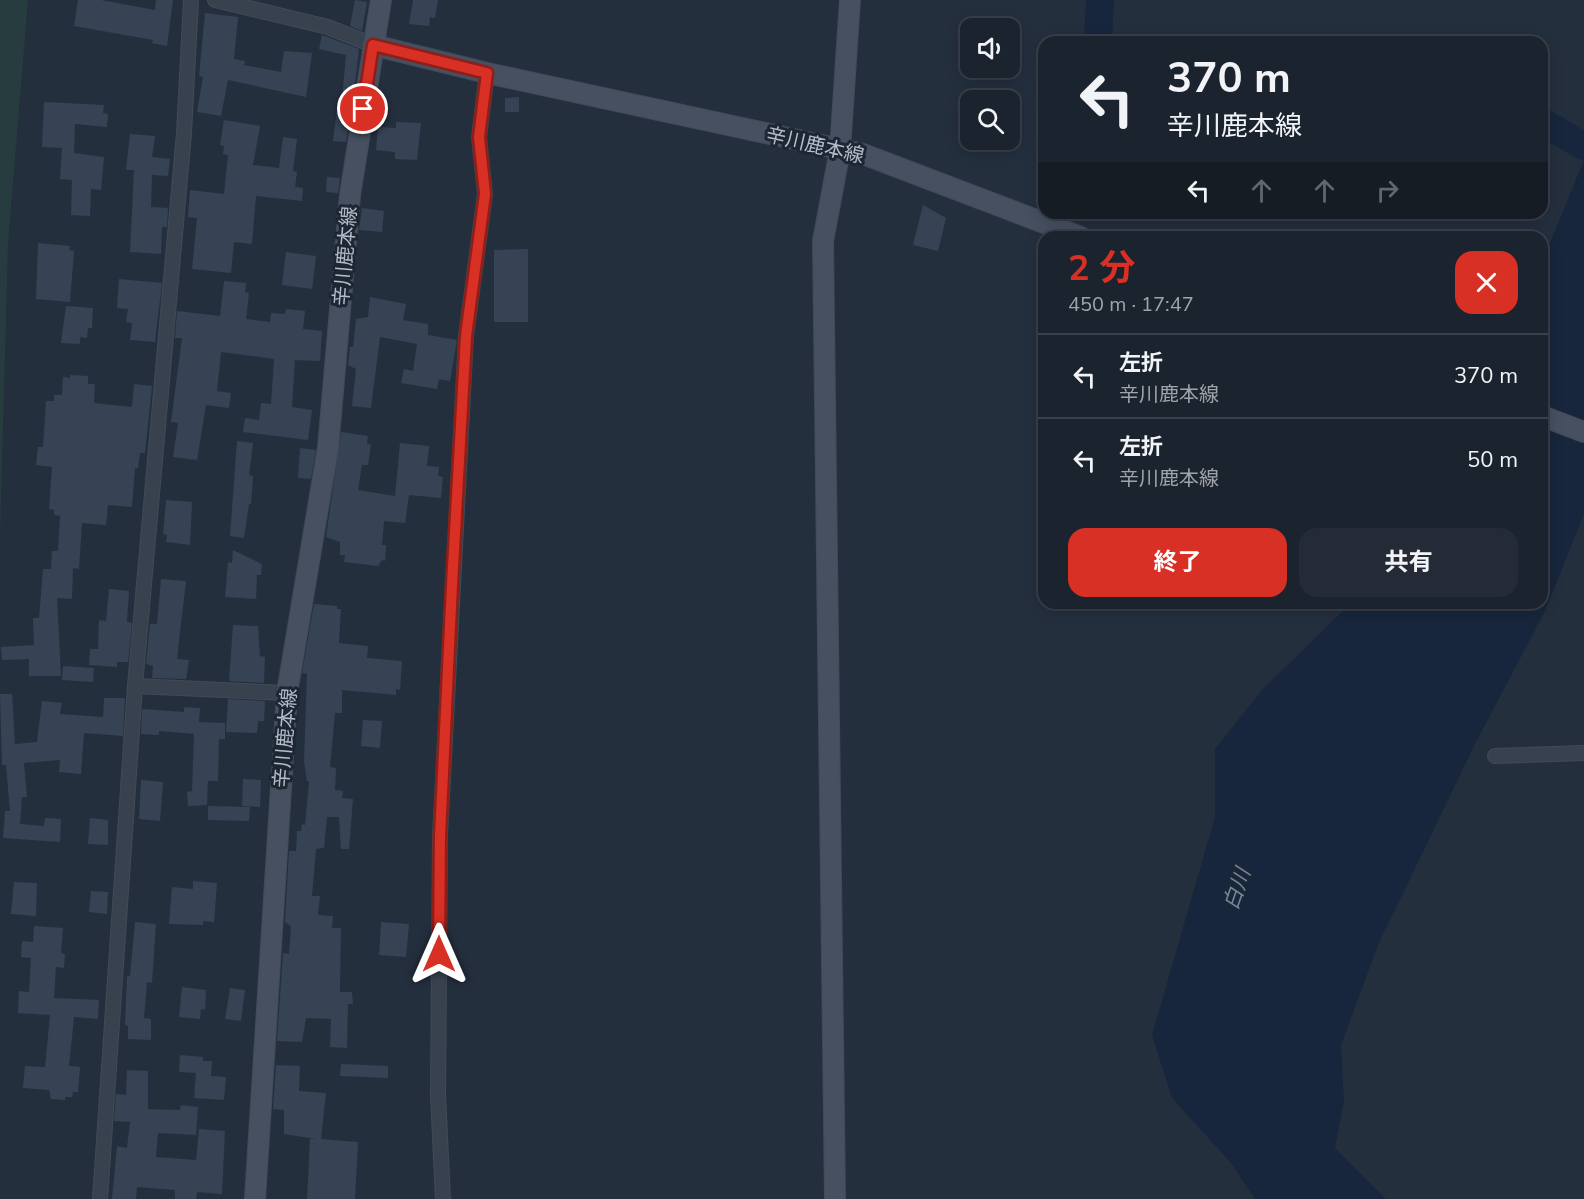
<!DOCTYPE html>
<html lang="ja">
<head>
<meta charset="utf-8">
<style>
  :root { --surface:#1b232e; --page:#242b36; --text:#f1f3f6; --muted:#a0a4aa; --line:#39404a; --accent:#d93025 }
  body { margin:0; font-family:"Nunito Sans","Noto Sans JP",sans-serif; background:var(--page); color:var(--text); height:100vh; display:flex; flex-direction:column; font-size:22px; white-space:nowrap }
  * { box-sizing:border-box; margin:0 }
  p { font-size:20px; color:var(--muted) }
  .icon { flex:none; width:33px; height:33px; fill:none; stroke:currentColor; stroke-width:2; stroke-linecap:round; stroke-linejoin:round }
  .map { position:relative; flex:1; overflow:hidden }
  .details { position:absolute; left:1038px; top:231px; width:510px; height:378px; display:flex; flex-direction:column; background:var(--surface); border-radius:18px; box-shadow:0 3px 15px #0003,0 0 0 2px var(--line) }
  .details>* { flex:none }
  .guide { position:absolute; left:1038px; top:36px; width:510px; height:183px; border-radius:18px; box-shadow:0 3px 15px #0003,0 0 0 2px var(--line); background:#1b232e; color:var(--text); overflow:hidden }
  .fabs { position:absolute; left:960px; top:18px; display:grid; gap:12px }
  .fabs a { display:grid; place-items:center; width:60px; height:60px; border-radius:12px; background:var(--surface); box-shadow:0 3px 15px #0003,0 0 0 2px var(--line); font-size:30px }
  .pin { position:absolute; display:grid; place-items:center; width:51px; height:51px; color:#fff; margin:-26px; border:3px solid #fff; border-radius:50%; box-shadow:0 2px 6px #0007 }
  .me { position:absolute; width:66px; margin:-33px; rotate:0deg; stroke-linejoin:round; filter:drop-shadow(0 0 4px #0008) }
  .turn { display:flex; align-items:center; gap:21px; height:126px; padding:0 30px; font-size:27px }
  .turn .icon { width:78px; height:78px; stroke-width:2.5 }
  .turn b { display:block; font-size:42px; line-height:51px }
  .lanes { display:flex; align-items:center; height:57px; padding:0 30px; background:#0003; justify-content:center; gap:30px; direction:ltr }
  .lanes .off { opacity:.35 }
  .round { display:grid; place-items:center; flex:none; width:63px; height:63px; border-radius:18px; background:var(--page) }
  .head { display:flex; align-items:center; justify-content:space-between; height:102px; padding:0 30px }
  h1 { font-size:36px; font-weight:700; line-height:45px; color:var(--accent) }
  .cta { display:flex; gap:12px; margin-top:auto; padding:12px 30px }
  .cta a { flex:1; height:69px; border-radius:18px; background:var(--accent); color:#fff; font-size:24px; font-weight:700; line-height:69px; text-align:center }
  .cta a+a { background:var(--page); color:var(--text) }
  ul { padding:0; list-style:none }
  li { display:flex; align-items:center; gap:18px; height:84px; padding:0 30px; border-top:2px solid var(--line) }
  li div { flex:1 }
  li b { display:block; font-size:22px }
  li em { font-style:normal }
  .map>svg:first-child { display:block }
  .green { fill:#263c3f }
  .water { fill:#17263c }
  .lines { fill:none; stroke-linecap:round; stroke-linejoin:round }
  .river { stroke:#17263c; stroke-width:28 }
  .building { fill:#364354 }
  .street-casing { stroke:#414a57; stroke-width:16 }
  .secondary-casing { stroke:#414a57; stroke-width:22 }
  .street { stroke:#38414e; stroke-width:14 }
  .secondary { stroke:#465061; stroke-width:20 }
  .route-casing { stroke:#8d1f18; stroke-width:15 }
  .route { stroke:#d93025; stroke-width:10 }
  .labels { text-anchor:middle; stroke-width:6; stroke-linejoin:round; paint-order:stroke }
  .street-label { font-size:20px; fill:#b4bcc9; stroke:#1d2633 }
  .water-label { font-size:21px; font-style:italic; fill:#6d86a8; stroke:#1d2633 }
</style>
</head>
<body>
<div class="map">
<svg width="1584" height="1199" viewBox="0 0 1584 1199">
  <rect width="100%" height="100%" fill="#242f3e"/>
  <polygon class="green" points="0,0 28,0 8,243 0,537"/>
  <polygon class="water" points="1584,160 1584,514 1545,611 1475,744 1378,945 1341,1045 1344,1101 1335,1148 1386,1199 1255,1199 1231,1163 1172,1098 1152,1035 1215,817 1215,749 1262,690 1351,603 1542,603 1542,262"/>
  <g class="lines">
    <g class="river">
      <polyline points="1098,42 1100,0"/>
      <polyline points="1542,122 1584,146"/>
    </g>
  </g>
  <g class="building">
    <polygon points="78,0 101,0 155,10 156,0 173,0 167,46 152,43 153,40 74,26"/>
    <polygon points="355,0 367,2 362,31 350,26"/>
    <polygon points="413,0 438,0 435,18 430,17 429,26 409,24"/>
    <polygon points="205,13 238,17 234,59 245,61 244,65 281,72 284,51 312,53 306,97 228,80 221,116 197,112 203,77 199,76"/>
    <polygon points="322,35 359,49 353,100 342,99 346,55 319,49"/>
    <polygon points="519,97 519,112 505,112 505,98"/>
    <polygon points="44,102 104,105 103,113 108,114 107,127 75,124 74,153 104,157 101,190 91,189 90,216 71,215 72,180 60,179 62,148 42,147"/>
    <polygon points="337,110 351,111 346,142 333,141"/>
    <polygon points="224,120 260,126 253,165 279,168 283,137 297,139 293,171 297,172 295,187 303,188 302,201 256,196 252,244 234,242 231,273 192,269 197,218 188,217 190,190 224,194 228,155 223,154 224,146 220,145"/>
    <polygon points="396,122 421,123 417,160 395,159 395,152 376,150 378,127 396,128"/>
    <polygon points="130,134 155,136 152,157 170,159 168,176 152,175 151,207 168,208 167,227 162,227 161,254 130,252 134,170 126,170"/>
    <polygon points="327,177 340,178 338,193 326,192"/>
    <polygon points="923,205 946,218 938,251 913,245"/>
    <polygon points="362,208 384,211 382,232 359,230"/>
    <polygon points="38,243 70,246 69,250 74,251 70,302 36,299"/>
    <polygon points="528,249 528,322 494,322 494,250"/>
    <polygon points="286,252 316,256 312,289 282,285"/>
    <polygon points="119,279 162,283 155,342 130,340 132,323 126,322 128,309 117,308"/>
    <polygon points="224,281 246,283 245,292 249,293 246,319 270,322 271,313 285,314 286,309 305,311 303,329 322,331 320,361 295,360 292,407 312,410 308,440 243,432 245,418 259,420 261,403 271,404 274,359 221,352 217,391 231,393 229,408 206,405 197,460 173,457 178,423 171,422 182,338 175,338 177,311 220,316"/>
    <polygon points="370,297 406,304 403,320 428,324 428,335 457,340 450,381 439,379 437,389 401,383 404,369 413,371 417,344 380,337 371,408 352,406 356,369 348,365 350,347 353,347 356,319 368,317"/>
    <polygon points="66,306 93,308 92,328 88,328 87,338 80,337 80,344 61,343"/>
    <polygon points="70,375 88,376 88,384 95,384 94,403 132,407 134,384 152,386 145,453 140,453 138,468 135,468 132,507 108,505 106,525 82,523 79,569 73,568 72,599 57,598 61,676 29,676 29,659 2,660 1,647 34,645 33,618 39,618 43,569 51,569 52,551 58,551 60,516 54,515 54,510 49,509 52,467 36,465 38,447 43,447 46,401 54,401 54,395 62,395 63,377 70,378"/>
    <polygon points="341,432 368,436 367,444 371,444 368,465 362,465 358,490 395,496 400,443 429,446 427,466 439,467 438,476 443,477 441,498 409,495 405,523 384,521 382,545 386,545 385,561 382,560 378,566 344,562 345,555 340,555 340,542 326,537"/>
    <polygon points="237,441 253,443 249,475 253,476 251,504 249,504 244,538 230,536"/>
    <polygon points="300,448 316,450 311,479 298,478"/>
    <polygon points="166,500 192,502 190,545 166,542 167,535 163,534"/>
    <polygon points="233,550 262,564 261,575 257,575 256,599 225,597 228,562 232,563"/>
    <polygon points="161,579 186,581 177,659 189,660 186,679 152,678 153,666 146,664 150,624 157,624"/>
    <polygon points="109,589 129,591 127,622 132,623 128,662 117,662 117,667 89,665 90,649 98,649 99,620 106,621"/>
    <polygon points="314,604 337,606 337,609 341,609 339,643 368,646 367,658 402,661 400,690 396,689 396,695 342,690 342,713 335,713 330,767 336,768 335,790 343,791 342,798 353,799 349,849 341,849 339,817 327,817 324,848 316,849 312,896 320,896 318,915 333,916 332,928 341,928 340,992 352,992 353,1004 348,1004 347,1048 330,1047 331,1019 306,1018 302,1042 277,1041 283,953 289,954 291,926 285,922 289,851 296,851 297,831 301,831 302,824 305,825 309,781 307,781 304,762 307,674 302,673"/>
    <polygon points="233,625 258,626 260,656 265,657 264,683 229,681"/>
    <polygon points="63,666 94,668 93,682 62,680"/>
    <polygon points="0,694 12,694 15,744 37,742 42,701 62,703 60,714 103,717 104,698 125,698 123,736 84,733 81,774 59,772 60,760 24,763 27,797 22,797 20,824 44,826 45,818 61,819 60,842 3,838 5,811 10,811 6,765 2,765"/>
    <polygon points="228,699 265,701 264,721 258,721 257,733 226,732"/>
    <polygon points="184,707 200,708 199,722 225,723 225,739 219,739 218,781 208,781 207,805 188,806 187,792 192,791 194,734 159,731 159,735 141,734 142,709 184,712"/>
    <polygon points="363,720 382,721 380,748 361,746"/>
    <polygon points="243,779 261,780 260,807 242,806"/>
    <polygon points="141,780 163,782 160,821 139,819"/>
    <polygon points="208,806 250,807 249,821 208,820"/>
    <polygon points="90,818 108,820 108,845 88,844"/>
    <polygon points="193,881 217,883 214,922 203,921 203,925 169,924 172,887 193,889"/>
    <polygon points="14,882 37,883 36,916 11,914"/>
    <polygon points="91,891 108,892 107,914 89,912"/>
    <polygon points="135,922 156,924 152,983 147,982 144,1018 151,1019 151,1040 128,1039 128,1026 125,1025 127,976 130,976"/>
    <polygon points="381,922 409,924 406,957 379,955"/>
    <polygon points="34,926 63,928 61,953 65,954 64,968 56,967 54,998 99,1000 98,1019 74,1017 69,1066 80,1067 78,1092 73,1092 72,1097 65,1097 65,1100 51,1099 49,1090 23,1088 25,1066 45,1067 50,1015 18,1013 19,991 29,992 31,958 21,957 22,941 33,942"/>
    <polygon points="182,987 206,990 205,1010 201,1009 200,1019 179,1017"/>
    <polygon points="230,988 245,990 241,1021 225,1019"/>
    <polygon points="180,1055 203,1057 203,1061 212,1061 211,1076 226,1077 224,1100 194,1098 196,1073 179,1072"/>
    <polygon points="341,1064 388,1066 388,1078 340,1076"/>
    <polygon points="276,1065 300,1066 299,1091 326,1093 321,1139 358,1142 355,1199 307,1199 310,1139 316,1139 284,1134 284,1110 273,1109"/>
    <polygon points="127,1070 148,1071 148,1109 180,1110 181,1105 198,1107 196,1135 158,1133 156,1157 196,1160 199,1129 225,1131 222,1194 197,1192 196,1199 175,1199 175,1190 137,1187 136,1199 112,1199 117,1146 127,1148 130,1122 114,1121 116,1094 126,1095"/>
  </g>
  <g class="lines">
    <g class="street-casing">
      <g id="street">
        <polyline points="215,0 328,27 373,45"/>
        <polyline points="135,686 287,693"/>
        <polyline points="1495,756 1584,753"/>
        <polyline points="100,1199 135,686 184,133 191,0"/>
        <polyline points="443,1199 438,1095 440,836 466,336 485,194 479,137 487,73"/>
      </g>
    </g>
    <g class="secondary-casing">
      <g id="secondary">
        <polyline points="373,45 487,73 863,154 1081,237"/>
        <polyline points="1542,416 1584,432"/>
        <polyline points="255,1199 287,693 328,448 350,195 381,0"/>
        <polyline points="835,1199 823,241 840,150 850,0"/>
      </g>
    </g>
    <use href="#street" class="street"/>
    <use href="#secondary" class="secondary"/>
  </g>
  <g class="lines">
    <g class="route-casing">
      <polyline id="route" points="363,109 373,45 487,73 479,137 485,194 466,336 452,585 440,836 439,954"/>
    </g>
    <use href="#route" class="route"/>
  </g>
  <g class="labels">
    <g class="street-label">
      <text transform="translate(815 145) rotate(13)" y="7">辛川鹿本線</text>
      <text transform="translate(345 256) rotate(-85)" y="7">辛川鹿本線</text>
      <text transform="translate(285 738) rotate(-85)" y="7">辛川鹿本線</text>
    </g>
    <g class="water-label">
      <text transform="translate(1237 889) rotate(-71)" y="7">白川</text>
    </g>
  </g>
</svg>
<div class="fabs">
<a><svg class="icon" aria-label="sound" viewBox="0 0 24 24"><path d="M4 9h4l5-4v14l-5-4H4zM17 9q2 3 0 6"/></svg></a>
<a><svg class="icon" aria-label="search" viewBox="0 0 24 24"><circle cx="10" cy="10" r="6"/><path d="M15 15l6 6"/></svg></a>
</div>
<div class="pin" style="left:363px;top:109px;background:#d93025"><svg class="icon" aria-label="arrive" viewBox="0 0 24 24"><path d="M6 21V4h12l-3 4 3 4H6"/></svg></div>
<svg class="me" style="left:439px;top:954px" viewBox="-20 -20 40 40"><path d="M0-17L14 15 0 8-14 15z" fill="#d93025" stroke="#fff" stroke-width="4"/></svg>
<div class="guide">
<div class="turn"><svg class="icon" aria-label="left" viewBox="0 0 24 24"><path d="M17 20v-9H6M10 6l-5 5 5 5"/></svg><div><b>370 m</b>辛川鹿本線</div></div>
<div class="lanes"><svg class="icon" aria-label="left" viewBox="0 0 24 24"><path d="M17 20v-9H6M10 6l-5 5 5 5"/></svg><svg class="icon off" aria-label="ahead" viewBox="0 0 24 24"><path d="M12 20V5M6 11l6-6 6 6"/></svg><svg class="icon off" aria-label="ahead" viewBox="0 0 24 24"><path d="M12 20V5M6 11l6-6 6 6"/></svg><svg class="icon off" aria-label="right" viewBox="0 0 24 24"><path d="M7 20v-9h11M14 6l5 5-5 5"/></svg></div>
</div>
<section class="details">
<div class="head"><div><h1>2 分</h1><p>450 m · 17:47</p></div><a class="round" style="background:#d93025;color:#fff"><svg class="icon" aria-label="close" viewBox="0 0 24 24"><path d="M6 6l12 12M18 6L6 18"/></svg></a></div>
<ul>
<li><svg class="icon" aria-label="left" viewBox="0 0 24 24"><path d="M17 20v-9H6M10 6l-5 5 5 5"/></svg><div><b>左折</b><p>辛川鹿本線</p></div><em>370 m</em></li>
<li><svg class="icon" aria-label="left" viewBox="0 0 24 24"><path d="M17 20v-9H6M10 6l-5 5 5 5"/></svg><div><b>左折</b><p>辛川鹿本線</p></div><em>50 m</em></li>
</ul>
<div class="cta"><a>終了</a><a>共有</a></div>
</section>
</div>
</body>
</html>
